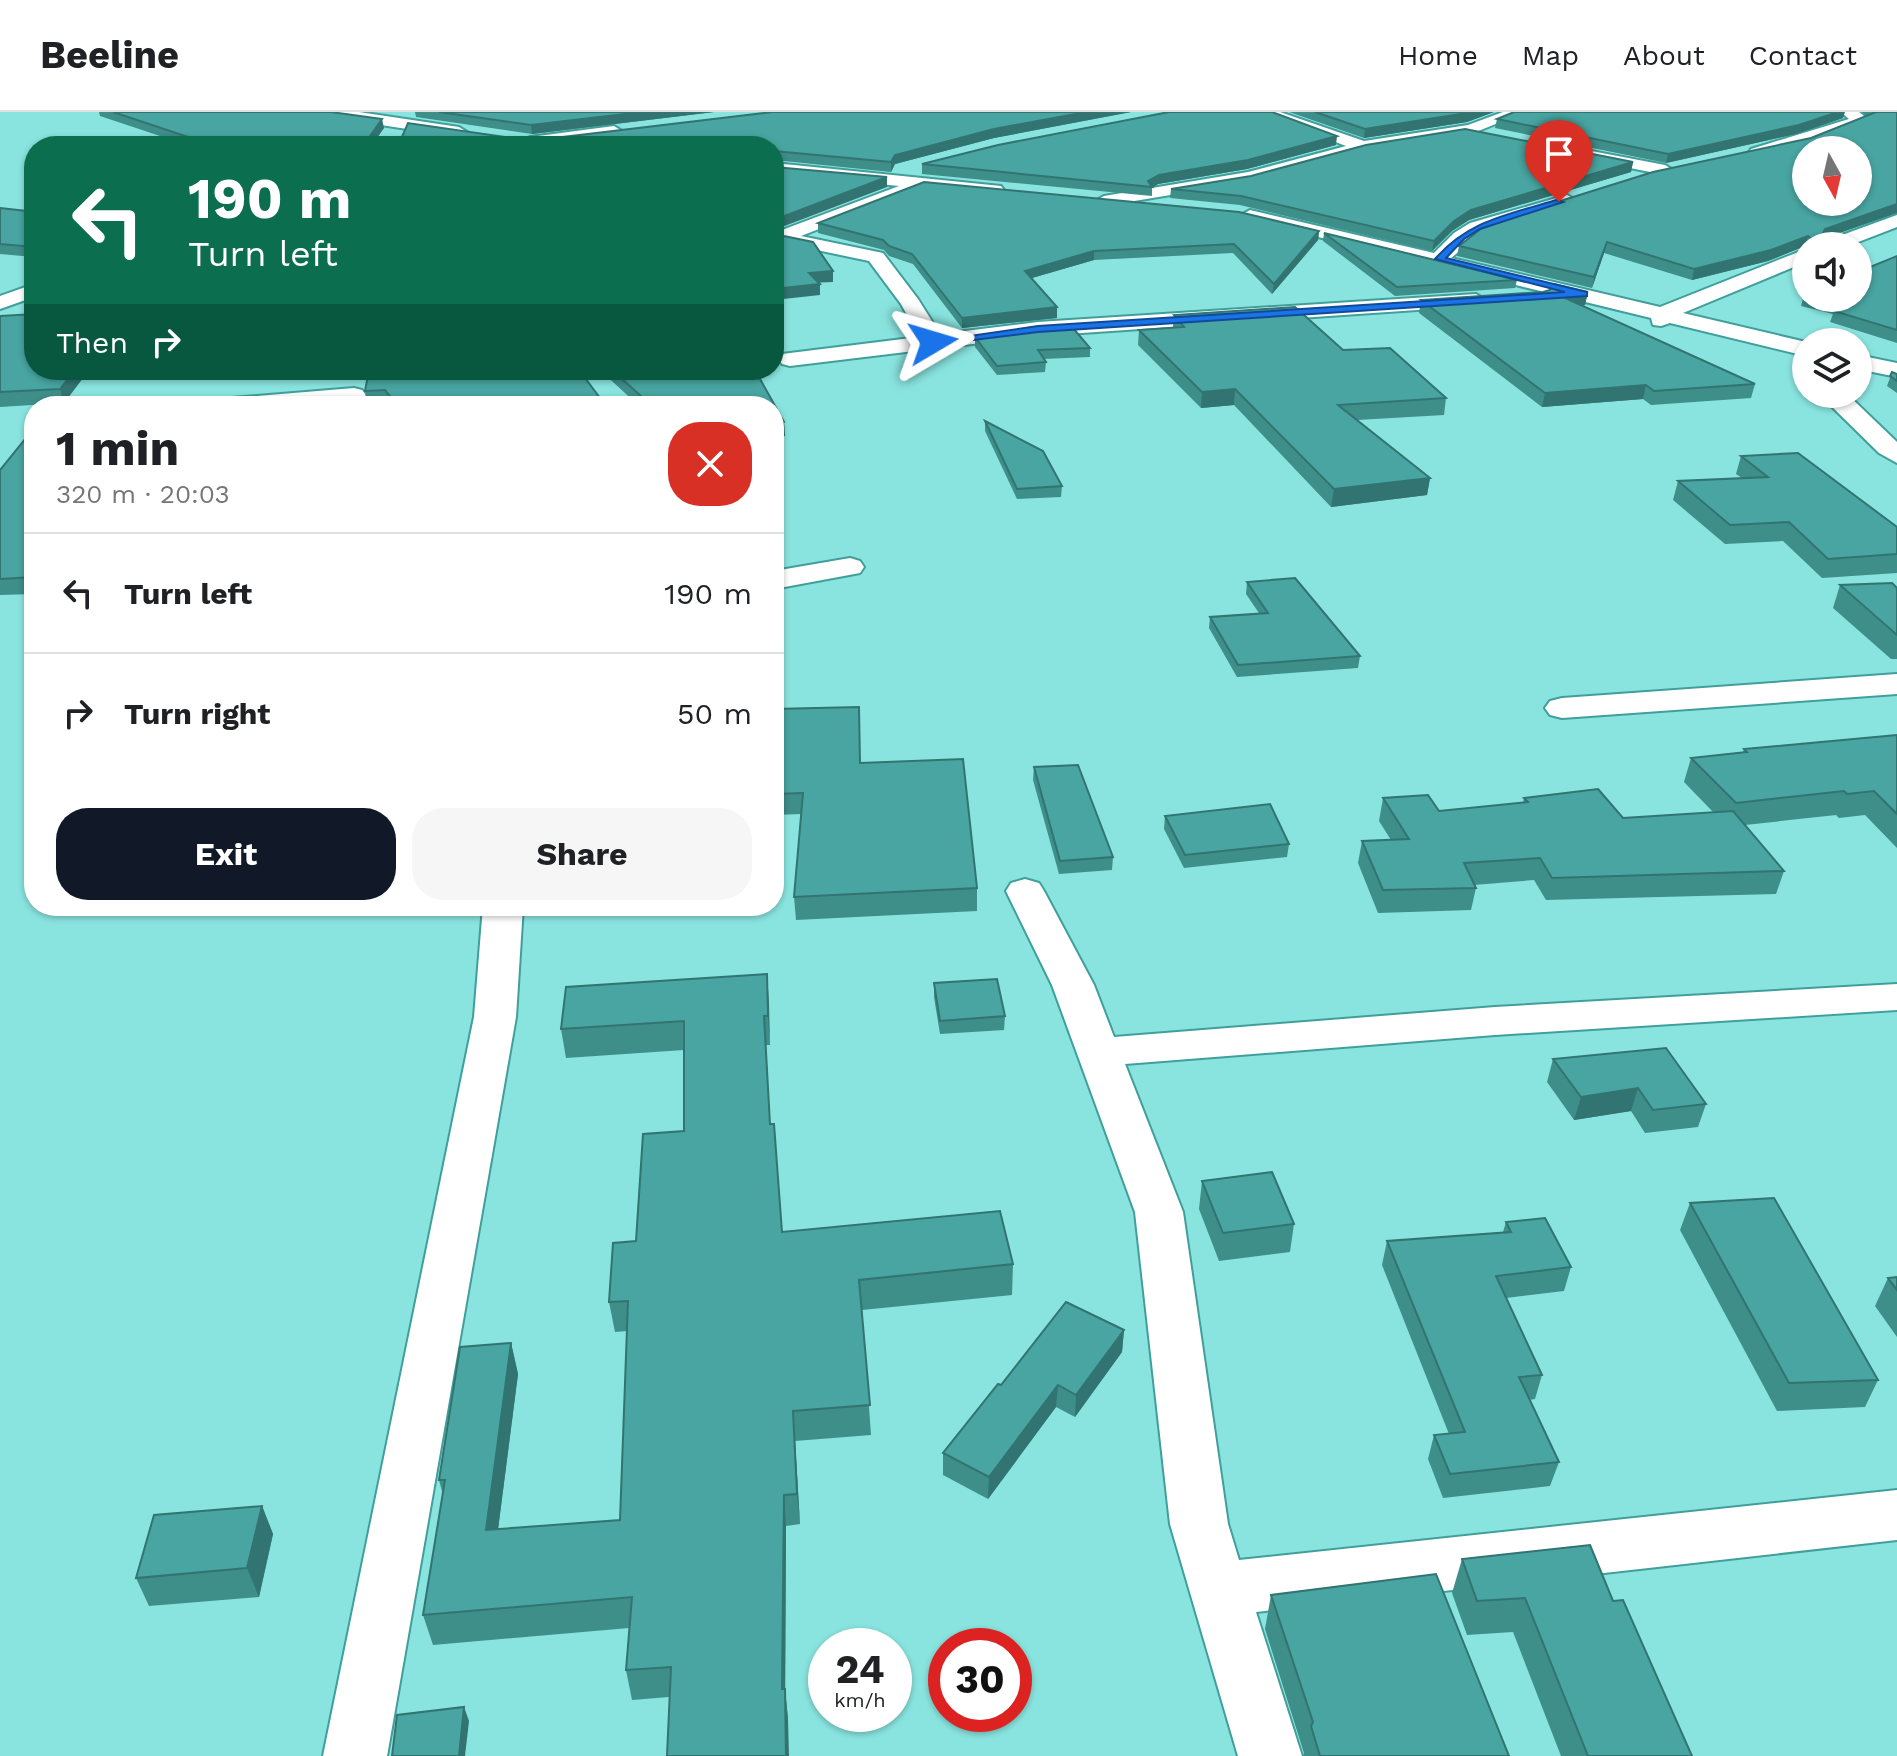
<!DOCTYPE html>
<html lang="en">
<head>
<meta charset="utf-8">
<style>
  :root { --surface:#fff; --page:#f6f6f6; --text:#202124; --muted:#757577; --line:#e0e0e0; --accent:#111827 }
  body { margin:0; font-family:"Work Sans",sans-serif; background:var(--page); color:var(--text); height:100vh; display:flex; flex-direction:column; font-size:30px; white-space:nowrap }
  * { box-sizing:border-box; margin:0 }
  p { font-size:26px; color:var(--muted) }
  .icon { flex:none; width:44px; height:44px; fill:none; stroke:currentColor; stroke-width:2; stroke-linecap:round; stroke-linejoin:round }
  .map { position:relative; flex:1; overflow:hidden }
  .side { position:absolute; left:24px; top:284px; width:760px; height:520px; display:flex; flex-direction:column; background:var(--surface); border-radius:32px; box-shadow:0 2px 6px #0004 }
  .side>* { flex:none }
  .hud { position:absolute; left:24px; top:24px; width:760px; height:244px; border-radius:32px; box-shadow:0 2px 6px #0004; background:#0b6e4f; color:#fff; overflow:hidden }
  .needle { width:52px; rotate:172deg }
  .fabs { position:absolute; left:1792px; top:24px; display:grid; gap:16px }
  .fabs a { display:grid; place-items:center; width:80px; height:80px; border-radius:50%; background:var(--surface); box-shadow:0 2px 6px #0004; font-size:40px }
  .speed { position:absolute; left:808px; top:1516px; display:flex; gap:16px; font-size:40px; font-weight:700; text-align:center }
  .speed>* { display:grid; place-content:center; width:104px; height:104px; border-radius:50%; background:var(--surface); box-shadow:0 2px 6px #0004; line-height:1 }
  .speed small { font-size:20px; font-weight:400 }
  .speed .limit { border:12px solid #d22; background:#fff; color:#111 }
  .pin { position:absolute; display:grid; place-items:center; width:68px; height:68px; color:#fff; margin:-82px -34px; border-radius:50% 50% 50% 0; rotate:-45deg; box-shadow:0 0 8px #0007 }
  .pin .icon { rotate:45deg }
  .me { position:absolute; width:88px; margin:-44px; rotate:83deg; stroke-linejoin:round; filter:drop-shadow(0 0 6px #0008) }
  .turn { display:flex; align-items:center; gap:28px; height:168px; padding:0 32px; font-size:36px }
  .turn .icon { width:104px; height:104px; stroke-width:2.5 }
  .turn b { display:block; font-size:56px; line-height:68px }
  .then { display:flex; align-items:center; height:76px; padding:0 32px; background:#0003; gap:16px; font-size:30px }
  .round { display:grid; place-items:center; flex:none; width:84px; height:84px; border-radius:32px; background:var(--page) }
  .head { display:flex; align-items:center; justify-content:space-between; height:136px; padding:0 32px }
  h1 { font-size:48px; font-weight:700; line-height:60px }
  .button { display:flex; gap:16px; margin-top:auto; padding:16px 32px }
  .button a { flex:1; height:92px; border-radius:32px; background:var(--accent); color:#fff; font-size:32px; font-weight:700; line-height:92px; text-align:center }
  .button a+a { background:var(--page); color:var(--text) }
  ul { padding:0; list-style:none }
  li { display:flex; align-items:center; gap:24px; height:120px; padding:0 32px; border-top:2px solid var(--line) }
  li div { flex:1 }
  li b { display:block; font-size:30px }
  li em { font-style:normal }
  header { display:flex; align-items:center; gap:48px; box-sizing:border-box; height:112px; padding:0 40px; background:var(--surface); border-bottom:2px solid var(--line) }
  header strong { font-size:38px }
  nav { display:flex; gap:44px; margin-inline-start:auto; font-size:28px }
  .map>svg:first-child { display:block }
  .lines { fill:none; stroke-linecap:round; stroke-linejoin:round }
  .street-casing { stroke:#419f9b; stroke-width:4 }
  .street { fill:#fff; fill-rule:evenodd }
  .wall { fill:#3e8e8a }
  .shaded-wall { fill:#327471 }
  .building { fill:#48a5a1; stroke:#327471; stroke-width:2; fill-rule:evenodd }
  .route { fill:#1a73e8; stroke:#114b97; stroke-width:2 }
</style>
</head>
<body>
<header>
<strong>Beeline</strong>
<nav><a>Home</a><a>Map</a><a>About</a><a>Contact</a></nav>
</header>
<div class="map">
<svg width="1897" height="1644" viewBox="0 0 1897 1644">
  <rect width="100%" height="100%" fill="#89e4df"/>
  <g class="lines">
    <g class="street-casing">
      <g id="street">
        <polygon points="321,0 359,0 459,15 467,20 459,25 329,5"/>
        <polygon points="1257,0 1280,0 1364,29 1468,13 1503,0 1525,0 1471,22 1364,39 1249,70 1104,94 1095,89 1104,84 1248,60 1346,34"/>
        <polygon points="1841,0 1859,0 1869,8 1807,32 1757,45 1749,40 1751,37 1849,7"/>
        <polygon points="614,14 622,19 620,22 536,34 524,33 522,30 530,25"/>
        <polygon points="1581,37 1665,53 1673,58 1665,63 1575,45 1573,42"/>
        <polygon points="774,51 1001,74 1004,78 1001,82 995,83 924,76 801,124 883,141 918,187 940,222 1038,210 1476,182 1486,188 1476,194 1038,224 790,254 782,252 779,247 782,242 919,225 901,192 869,149 774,129 774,121 899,74 774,61"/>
        <polygon points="1567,83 1576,88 1573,92 1484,119 1451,146 1660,195 1806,137 1806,150 1683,201 1806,230 1806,244 1670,211 1661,214 1653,213 1651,206 1244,107 1241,103 1250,98 1434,141 1454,121 1470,111"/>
        <polygon points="1897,103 1897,115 1848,134 1820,134 1823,130"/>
        <polygon points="34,172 34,185 0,197 0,184"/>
        <polygon points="1858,243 1897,251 1897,265 1858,257"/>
        <polygon points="354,276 362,278 366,283 362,288 307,294 207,294 210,289 219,287"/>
        <polygon points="1819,282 1847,282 1897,330 1897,351 1879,341"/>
        <polygon points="850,446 860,449 864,455 860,461 774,477 774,459"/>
        <polygon points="1897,562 1897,582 1562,606 1550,603 1545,596 1550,589 1562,586"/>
        <polygon points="1025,767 1039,771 1044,779 1094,873 1114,925 1495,895 1897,872 1897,898 1495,923 1125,952 1183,1100 1228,1412 1239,1448 1897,1378 1897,1428 1256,1500 1302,1644 1238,1644 1170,1412 1135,1100 1052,873 1006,779 1011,771"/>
        <polygon points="483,794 523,794 516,905 387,1644 323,1644 474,905"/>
      </g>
    </g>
    <use href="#street" class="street"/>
  </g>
  <g class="wall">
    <polygon points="99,0 331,0 384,16 371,34 190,34 100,4"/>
    <polygon points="415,0 714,0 532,22 416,5"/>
    <polygon points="772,0 1131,0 994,26 895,52 891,60 774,48 774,34 525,28 560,28"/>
    <polygon points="1289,0 1494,0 1467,10 1364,26"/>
    <polygon points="1862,0 1897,0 1897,101 1822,127 1819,134 1806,134 1806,135 1805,134 1768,149 1692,168 1604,141 1592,176 1457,144 1459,134 1811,26 1866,4"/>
    <polygon points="1843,6 1796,22 1666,51 1495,16 1497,7"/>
    <polygon points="1336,33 1247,57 1158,72 1152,76 1152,84 922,62 922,52"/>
    <polygon points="1633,50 1631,60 1469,108 1452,119 1432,139 1240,93 1170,86 1171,77"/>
    <polygon points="0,96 27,99 34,97 34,145 0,142"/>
    <polygon points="818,111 1319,119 1318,128 1272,182 1233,141 1094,148 1032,166 1057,206 962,216 913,152 889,144 884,138 818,121"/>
    <polygon points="1324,121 1517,168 1515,176 1395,184 1323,129"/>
    <polygon points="1897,144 1897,231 1830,210 1833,202 1801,194 1804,183 1806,182 1806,186 1858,186"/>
    <polygon points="1588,180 1585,193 1582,194 1755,272 1751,286 1651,293 1643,287 1542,295 1419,201 1421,188"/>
    <polygon points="1174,203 1343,238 1446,286 1444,303 1357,308 1430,366 1427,383 1331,395 1234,293 1201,296 1138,233 1139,218 1173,215"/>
    <polygon points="0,204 89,258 64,291 0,295"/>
    <polygon points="975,225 1090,236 1090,245 1043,247 1046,250 1045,260 997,263 975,235"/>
    <polygon points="300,258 592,258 585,265 606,294 390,294 388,291 367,292 365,279 368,261 302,265"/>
    <polygon points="600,258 755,258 784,310 785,324 774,326 774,294 639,294"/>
    <polygon points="1892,260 1897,262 1897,281 1887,274"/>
    <polygon points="985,309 1062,374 1061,385 1017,387 985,319"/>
    <polygon points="34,316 34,482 0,483 0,358"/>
    <polygon points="1741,344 1897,415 1897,461 1822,466 1783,429 1725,432 1673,388 1678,369 1742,366 1736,362"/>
    <polygon points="1247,470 1360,544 1358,556 1237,565 1209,516 1210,505 1259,501 1246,482"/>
    <polygon points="1840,473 1897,476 1897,547 1891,547 1833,496"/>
    <polygon points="774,597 860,651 977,776 977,799 796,808 794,785 801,702 774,703"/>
    <polygon points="1897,623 1897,736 1865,703 1839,706 1836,703 1745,713 1784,759 1776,782 1546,788 1534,768 1474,773 1476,776 1471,798 1378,801 1358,751 1362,729 1391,728 1379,709 1383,686 1439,699 1523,691 1524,686 1623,706 1714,701 1684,670 1691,646 1743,640 1744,637"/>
    <polygon points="1034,655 1113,745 1112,758 1059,762 1033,668"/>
    <polygon points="1165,704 1289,732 1287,745 1184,756 1164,717"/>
    <polygon points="767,862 770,933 766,933 770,1012 782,1120 1013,1152 1012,1183 862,1198 871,1323 795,1329 800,1412 786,1414 785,1577 788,1607 669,1585 632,1588 626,1558 629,1516 433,1533 423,1503 443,1383 439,1368 511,1231 518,1262 498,1417 620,1408 627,1219 615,1220 609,1190 684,1019 684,938 566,946 561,917"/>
    <polygon points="934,871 1005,904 1004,918 940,922 934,885"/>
    <polygon points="1553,947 1706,992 1698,1015 1645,1021 1631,999 1574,1008 1547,970"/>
    <polygon points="1202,1069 1294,1112 1290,1140 1219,1149 1199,1097"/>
    <polygon points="1690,1091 1878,1268 1865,1295 1777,1299 1680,1118"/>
    <polygon points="1506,1110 1571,1155 1564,1179 1506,1186 1542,1263 1535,1287 1529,1288 1559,1350 1550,1374 1443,1386 1428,1347 1434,1323 1449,1322 1382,1153 1387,1129 1503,1120"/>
    <polygon points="1897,1165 1897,1225 1875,1194 1888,1166"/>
    <polygon points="1124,1218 1122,1240 1075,1305 1056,1295 988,1387 943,1363 943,1341 1001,1273"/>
    <polygon points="262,1394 273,1422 259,1485 149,1494 136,1466"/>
    <polygon points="1462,1447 1613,1489 1692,1644 1561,1644 1513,1520 1467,1523 1452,1481"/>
    <polygon points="1271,1483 1509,1644 1303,1644 1304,1641 1265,1517"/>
  </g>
  <g class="shaded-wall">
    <polygon points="642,0 714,0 532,22 531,13"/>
    <polygon points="1086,0 1131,0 994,26 895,52 891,60 891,50 895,43 994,17"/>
    <polygon points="1473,0 1494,0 1467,10 1364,26 1365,17"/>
    <polygon points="1838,0 1845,0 1843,6 1796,22 1666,51 1668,42"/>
    <polygon points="382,7 384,16 371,34 363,34"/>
    <polygon points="1337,24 1336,33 1247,57 1158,72 1152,76 1148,69 1159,63"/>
    <polygon points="1633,50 1631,60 1469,108 1452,119 1432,139 1434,129 1454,109 1471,98"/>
    <polygon points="887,65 887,75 774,118 774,108"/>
    <polygon points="1897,92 1897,101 1822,127 1819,134 1810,134 1812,128 1825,117"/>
    <polygon points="1319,119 1318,128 1272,182 1274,172"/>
    <polygon points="1808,124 1805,134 1768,149 1692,168 1694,157"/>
    <polygon points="1607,130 1604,141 1592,176 1594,165"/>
    <polygon points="1094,139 1094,148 1025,168 1025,159"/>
    <polygon points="833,159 833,170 809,171 809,161"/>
    <polygon points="820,172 820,183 774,188 774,177"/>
    <polygon points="1588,180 1585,193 1562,200 1565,186"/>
    <polygon points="1057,195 1057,206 962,216 962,206"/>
    <polygon points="75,258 89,258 64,291 60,277"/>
    <polygon points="578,258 592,258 580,269"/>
    <polygon points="1646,273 1643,287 1542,295 1545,281"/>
    <polygon points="1235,277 1234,293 1201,296 1202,280"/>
    <polygon points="784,310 785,324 774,326 774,313"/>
    <polygon points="1430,366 1427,383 1331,395 1334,377"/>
    <polygon points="767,862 769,891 770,933 768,904"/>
    <polygon points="1638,976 1631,999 1574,1008 1581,985"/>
    <polygon points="1124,1218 1122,1240 1075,1305 1076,1283"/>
    <polygon points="511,1231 518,1262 494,1449 486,1418"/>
    <polygon points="1058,1273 1056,1295 988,1387 989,1365"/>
    <polygon points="793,1299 795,1329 800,1412 797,1382"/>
    <polygon points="784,1383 786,1414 785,1607 782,1577"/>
    <polygon points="262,1394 273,1422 259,1485 247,1456"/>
    <polygon points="785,1577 788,1607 789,1644 786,1644"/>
    <polygon points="464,1595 469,1609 465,1644 459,1644"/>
  </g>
  <g class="building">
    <polygon points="113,0 331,0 382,7 363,34 215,34"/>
    <polygon points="439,0 642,0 531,13"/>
    <polygon points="772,0 1086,0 994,17 895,43 891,50 774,39 774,34 398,34 408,11 525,28 560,28 563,25"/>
    <polygon points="1169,0 1272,0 1337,24 1248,48 1159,63 1148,69 1152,75 922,52 998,33"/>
    <polygon points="1315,0 1473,0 1365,17"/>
    <polygon points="1514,0 1838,0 1799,13 1668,42 1497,7"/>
    <path d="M1873,0h24v92l-72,25 -4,9 -9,2 -4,-4 -37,14 -77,19 -87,-27 -13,35 -135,-31 28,-22 166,-52 158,-34 63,-25zM1806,38h52v52h-52z"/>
    <polygon points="1465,17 1633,50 1471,98 1454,109 1434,129 1241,84 1171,77 1251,64 1366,33"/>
    <polygon points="774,55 887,65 774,108"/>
    <polygon points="924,70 1239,100 1319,119 1274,172 1234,132 1094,139 1025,159 1057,195 962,206 912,142 889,134 883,128 818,111"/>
    <polygon points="0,96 27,99 34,97 34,135 0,132"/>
    <polygon points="1324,121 1517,168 1397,175"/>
    <polygon points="774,122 813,130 833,159 809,161 820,172 774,177"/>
    <polygon points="1897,144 1897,218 1834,199 1851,194 1817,186 1858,186 1858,160"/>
    <polygon points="1554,172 1588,180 1565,186 1755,272 1654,279 1646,273 1545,281 1421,188 1543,180 1550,178"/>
    <polygon points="1295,195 1343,238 1390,236 1446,286 1338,293 1430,366 1334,377 1235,277 1202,280 1139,218 1184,215 1174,203"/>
    <polygon points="34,202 34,258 75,258 60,277 0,280 0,204"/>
    <polygon points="1073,216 1090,236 1038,238 1046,250 997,254 975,225"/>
    <polygon points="369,258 579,258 606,294 398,294 385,278 365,279"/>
    <polygon points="612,258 755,258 784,310 774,313 774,294 652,294"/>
    <polygon points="1892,260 1897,262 1897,269 1890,264"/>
    <polygon points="985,309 1043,339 1062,374 1017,377"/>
    <polygon points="34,316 34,465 0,467 0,358"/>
    <polygon points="1798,341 1897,415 1897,442 1828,447 1789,410 1730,413 1678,369 1768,365 1741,344"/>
    <polygon points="1295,466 1360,544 1238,553 1210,505 1268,501 1247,470"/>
    <polygon points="1892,471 1897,476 1897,523 1840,473"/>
    <polygon points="859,595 860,651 963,647 977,776 794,785 803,681 774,682 774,597"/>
    <polygon points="1897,623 1897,702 1874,679 1847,682 1844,679 1736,691 1691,646 1747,640 1744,637"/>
    <polygon points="1078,653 1113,745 1060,749 1034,655"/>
    <polygon points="1598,677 1623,706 1733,699 1784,759 1552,766 1540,746 1464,751 1476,776 1383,778 1362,729 1409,727 1383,686 1428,683 1439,699 1528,690 1524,686"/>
    <polygon points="1270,692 1289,732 1185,743 1165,704"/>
    <polygon points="767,862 768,904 764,904 770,1012 774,1012 782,1120 1000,1099 1013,1152 859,1168 870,1293 793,1299 797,1382 784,1383 782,1577 785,1577 786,1644 667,1644 671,1555 626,1558 632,1485 423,1503 445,1368 439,1368 460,1235 511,1231 486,1418 620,1408 628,1189 609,1190 613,1131 636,1129 643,1022 684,1019 684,909 561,917 566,875"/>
    <polygon points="997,867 1005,904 940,909 934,871"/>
    <polygon points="1666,936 1706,992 1653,998 1638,976 1581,985 1553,947"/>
    <polygon points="1272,1060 1294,1112 1223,1121 1202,1069"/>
    <polygon points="1774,1086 1878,1268 1789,1271 1690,1091"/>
    <polygon points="1545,1106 1571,1155 1496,1164 1542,1263 1519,1265 1559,1350 1450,1362 1434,1323 1465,1320 1387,1129 1511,1120 1506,1110"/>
    <polygon points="1897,1165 1897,1178 1888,1166"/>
    <polygon points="1066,1190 1124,1218 1076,1283 1058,1273 989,1365 943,1341 998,1272 1001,1273"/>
    <polygon points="262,1394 247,1456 136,1466 154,1403"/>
    <polygon points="1590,1433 1613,1489 1623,1488 1692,1644 1588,1644 1525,1486 1477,1489 1462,1447"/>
    <polygon points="1436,1462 1509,1644 1320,1644 1311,1614 1313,1610 1271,1483"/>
    <polygon points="464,1595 459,1644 392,1644 397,1603"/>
  </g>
  <path class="route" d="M1556,88l7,2 -83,27 -16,10 -18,19 141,34v4l-549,36 -105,13 -5,-3 110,-16 527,-34 -130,-33c34,-39 73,-44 121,-59z"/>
</svg>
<div class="fabs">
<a><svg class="needle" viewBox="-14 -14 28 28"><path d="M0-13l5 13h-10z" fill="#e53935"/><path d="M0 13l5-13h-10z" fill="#757577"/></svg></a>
<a><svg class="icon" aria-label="sound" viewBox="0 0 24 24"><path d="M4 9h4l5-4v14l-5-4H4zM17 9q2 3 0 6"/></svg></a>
<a><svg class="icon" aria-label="layers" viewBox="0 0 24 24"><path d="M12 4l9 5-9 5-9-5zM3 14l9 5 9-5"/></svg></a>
</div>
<div class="speed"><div>24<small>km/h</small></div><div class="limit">30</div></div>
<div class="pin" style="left:1559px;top:90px;background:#d93025"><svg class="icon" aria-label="arrive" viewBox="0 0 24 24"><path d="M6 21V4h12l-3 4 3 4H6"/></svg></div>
<svg class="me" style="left:933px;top:230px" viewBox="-20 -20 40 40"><path d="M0-17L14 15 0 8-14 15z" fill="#1a73e8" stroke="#fff" stroke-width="4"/></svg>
<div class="hud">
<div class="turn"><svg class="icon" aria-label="left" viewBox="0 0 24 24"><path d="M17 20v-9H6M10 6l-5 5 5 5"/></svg><div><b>190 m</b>Turn left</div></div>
<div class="then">Then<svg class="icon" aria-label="right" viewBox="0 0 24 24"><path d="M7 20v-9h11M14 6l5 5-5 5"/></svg></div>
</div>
<section class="side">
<div class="head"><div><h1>1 min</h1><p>320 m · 20:03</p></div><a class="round" style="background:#d93025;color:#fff"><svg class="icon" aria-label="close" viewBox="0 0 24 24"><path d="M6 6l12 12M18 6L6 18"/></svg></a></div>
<ul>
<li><svg class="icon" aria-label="left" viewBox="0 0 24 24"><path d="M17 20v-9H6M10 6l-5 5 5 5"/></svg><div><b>Turn left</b></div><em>190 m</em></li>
<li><svg class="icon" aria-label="right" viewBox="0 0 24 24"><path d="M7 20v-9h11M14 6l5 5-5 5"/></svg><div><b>Turn right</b></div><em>50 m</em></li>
</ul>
<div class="button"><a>Exit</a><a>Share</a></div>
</section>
</div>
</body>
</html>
